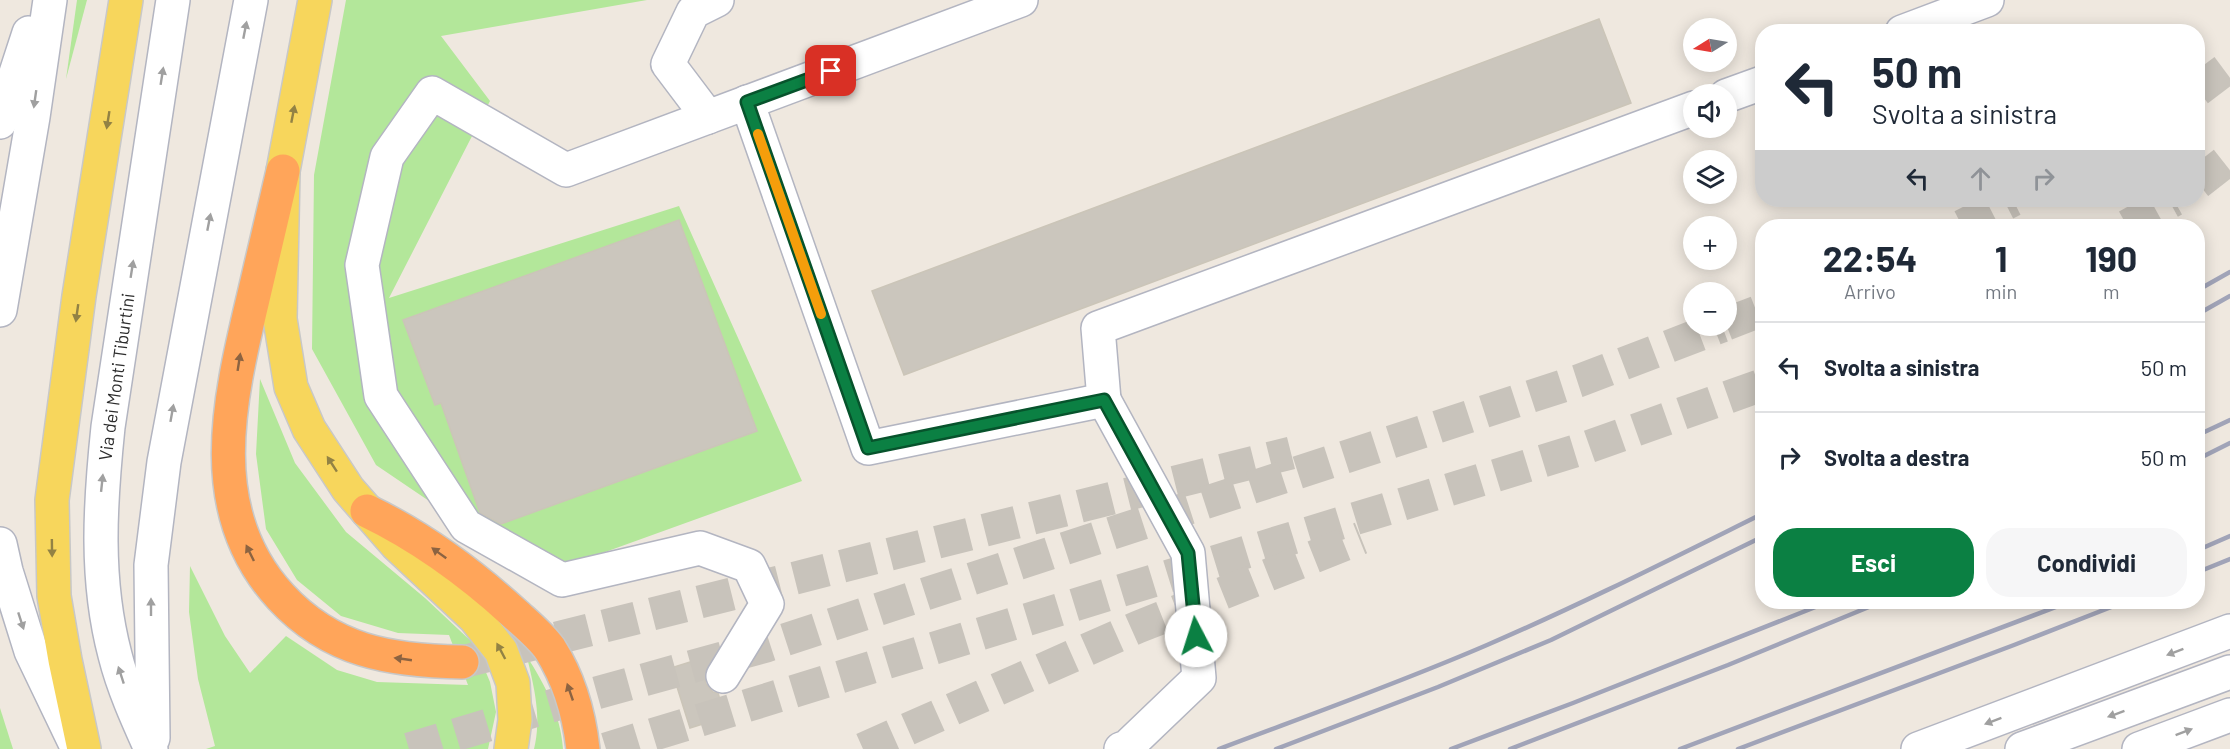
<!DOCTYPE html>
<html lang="it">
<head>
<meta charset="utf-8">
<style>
  :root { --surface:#fff; --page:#f6f6f7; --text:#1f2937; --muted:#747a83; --line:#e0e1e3; --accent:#0b8043 }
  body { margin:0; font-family:Barlow,sans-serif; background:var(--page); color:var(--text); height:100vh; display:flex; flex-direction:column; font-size:22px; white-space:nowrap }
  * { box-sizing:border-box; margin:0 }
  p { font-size:20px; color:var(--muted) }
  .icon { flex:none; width:33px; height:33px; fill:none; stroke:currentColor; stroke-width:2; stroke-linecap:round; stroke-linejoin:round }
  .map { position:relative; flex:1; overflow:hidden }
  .sheet { position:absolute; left:1755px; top:219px; width:450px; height:390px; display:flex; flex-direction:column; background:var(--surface); border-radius:24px; box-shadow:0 3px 15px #0003 }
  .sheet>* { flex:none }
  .guide { position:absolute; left:1755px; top:24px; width:450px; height:183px; border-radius:24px; box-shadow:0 3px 15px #0003; background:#fff; color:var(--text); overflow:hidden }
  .needle { width:39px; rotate:259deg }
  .tools { position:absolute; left:1683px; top:18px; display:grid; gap:12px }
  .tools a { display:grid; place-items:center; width:54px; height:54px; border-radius:50%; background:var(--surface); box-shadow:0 3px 15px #0003; font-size:30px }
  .pin { position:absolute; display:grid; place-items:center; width:51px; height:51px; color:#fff; margin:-26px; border-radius:12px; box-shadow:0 3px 9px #0006 }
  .me { position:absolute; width:66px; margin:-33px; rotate:355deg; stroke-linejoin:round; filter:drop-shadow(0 0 4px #0008) }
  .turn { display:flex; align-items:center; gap:21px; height:126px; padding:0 18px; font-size:27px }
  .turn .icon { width:78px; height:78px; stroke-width:2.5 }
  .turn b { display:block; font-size:42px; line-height:51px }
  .lanes { display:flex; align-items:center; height:57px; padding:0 18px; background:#0003; justify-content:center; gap:30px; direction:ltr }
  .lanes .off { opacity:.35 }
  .eta { display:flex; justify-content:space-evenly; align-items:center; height:102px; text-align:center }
  .eta b { font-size:36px; font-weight:700; line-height:42px }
  .primary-button { display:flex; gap:12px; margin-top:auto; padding:12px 18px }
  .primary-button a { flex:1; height:69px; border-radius:24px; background:var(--accent); color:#fff; font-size:24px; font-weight:700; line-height:69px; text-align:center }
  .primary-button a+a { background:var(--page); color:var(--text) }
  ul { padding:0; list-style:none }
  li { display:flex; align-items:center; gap:18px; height:90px; padding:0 18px; border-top:2px solid var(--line) }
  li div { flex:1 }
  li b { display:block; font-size:22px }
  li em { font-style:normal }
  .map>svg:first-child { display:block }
  .green { fill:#b3e79a }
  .building { fill:#cbc6bd; stroke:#cbc5b8; stroke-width:1.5 }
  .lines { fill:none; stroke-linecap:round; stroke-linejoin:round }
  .highway-tunnel { stroke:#c8c3bb; stroke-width:33; stroke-dasharray:33 16; stroke-linecap:butt }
  .minor-casing { stroke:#b3b5c1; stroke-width:36 }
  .major-casing { stroke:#c8c8c8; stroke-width:36 }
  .highway-casing { stroke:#c8c8c8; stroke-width:36 }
  .minor { stroke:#fff; stroke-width:33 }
  .major { stroke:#f7d65c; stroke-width:33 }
  .highway { stroke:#ffa55a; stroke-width:33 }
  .rail { stroke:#a1a4b8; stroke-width:4.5 }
  .oneway { fill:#a0a0a0 }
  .oneway2 { fill:#928244 }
  .oneway3 { fill:#8c6341 }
  .route-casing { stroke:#07532c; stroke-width:15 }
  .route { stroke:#0b8043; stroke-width:10 }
  .slow { stroke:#f59e0b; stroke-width:10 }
  .labels { text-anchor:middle; stroke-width:4.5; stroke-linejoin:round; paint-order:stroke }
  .street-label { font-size:18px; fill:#2d2d2d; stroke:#fff }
</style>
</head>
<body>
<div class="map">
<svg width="2230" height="749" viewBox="0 0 2230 749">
  <rect width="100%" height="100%" fill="#efe8df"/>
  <g class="green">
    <polygon points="77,0 87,0 66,79"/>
    <polygon points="346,0 647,0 441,36 490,101 389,298 679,206 802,481 547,573 466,526 376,465 312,349 314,175"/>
    <polygon points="260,379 295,463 346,532 425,598 474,644 490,682 496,712 488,749 206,749 215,746 198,679 189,612 190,566 225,636 250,673 286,636 337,670 377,682 468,685 449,635 398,633 341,616 297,580 266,529 256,454"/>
    <path d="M527,657c18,27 34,59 36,92h-29c8,-31 0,-62 -7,-92z"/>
    <polygon points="0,708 13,749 0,749"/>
  </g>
  <g class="building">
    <polygon points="1599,19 1631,103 904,375 872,291"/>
    <polygon points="679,220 757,431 501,524 480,513 441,403 435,405 403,320"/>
    <polygon points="706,657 708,664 704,675 706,684 713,692 718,693 725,717 690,728 671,668"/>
  </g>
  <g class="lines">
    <g class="highway-tunnel">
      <polyline points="2198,90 2230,66"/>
      <polyline points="2198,183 2230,158"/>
      <polyline points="1962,226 2013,200"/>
      <polyline points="2127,226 2174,200"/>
      <polyline points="1726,324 1762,310"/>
      <polyline points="462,662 1291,453"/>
      <polyline points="409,749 564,702 766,646 1578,381 1722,326"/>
      <polyline points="606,749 1585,448 1762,385"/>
      <polyline points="863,749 1138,627 1361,538"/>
    </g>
    <g class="minor-casing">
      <g id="minor">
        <polyline points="1902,32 1987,0"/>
        <polyline points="1726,96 1762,83"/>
        <polyline points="747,102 868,448 1104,400 1098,328 1694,108"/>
        <polyline points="708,117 668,64 693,12 717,0"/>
        <polyline points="0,122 29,33"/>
        <polyline points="0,310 33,117 50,0"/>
        <polyline points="1104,400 1188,553 1199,678 1127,747 1121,749"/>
        <polyline points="0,544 6,571 31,651 78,749"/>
        <polyline points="723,676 767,604 749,566 700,548 562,580 466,526 381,396 362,265 387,157 432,93 566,170 1021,0"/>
        <polyline points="153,738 151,565 164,462 251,0"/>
        <path d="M151,749c-14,-31 -28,-62 -36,-94 -20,-76 -15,-151 -7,-228l65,-427"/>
        <polyline points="1918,749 2230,631"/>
        <polyline points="2022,749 2230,672"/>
        <polyline points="2139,749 2230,715"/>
      </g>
    </g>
    <g class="major-casing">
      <g id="major">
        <polyline points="315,0 283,171 280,319 291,387 309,429 348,489 396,544 475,618 501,651 513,683 515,720 511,749"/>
        <polyline points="84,749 65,660 54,596 52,500 79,296 126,0"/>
      </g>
    </g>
    <g class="highway-casing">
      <g id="highway">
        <path d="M283,171c-10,43 -20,86 -30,128 -24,101 -51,213 28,298 50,54 109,64 181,65"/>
        <path d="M367,511c54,26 103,62 147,102 12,11 27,23 36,36 19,30 29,65 33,100"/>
      </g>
    </g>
    <use href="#minor" class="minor"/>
    <use href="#major" class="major"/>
    <use href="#highway" class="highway"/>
    <g class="rail">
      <polyline points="2198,290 2230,272"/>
      <polyline points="2198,314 2230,296"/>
      <polyline points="2198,435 2230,420"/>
      <polyline points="2198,459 2230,443"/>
      <polyline points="2198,550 2230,536"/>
      <polyline points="2198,572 2230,559"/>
      <path d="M1219,749c90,-34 180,-66 268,-104 93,-40 184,-86 275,-131"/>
      <polyline points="1276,749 1438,687 1551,640 1762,537"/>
      <polyline points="1451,749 1573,703 1828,602"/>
      <polyline points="1510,749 1728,665 1881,602"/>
      <polyline points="1680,749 2069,602"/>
      <polyline points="1738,749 2014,645 2124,602"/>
    </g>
  </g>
  <defs><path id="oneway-solid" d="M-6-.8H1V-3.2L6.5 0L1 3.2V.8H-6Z" transform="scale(1.5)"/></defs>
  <g class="oneway">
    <use href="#oneway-solid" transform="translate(245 30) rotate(-79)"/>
    <use href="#oneway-solid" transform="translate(162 76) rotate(-81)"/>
    <use href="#oneway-solid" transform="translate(35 99) rotate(98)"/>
    <use href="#oneway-solid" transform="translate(209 222) rotate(-79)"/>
    <use href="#oneway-solid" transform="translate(132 269) rotate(-81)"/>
    <use href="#oneway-solid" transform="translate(172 413) rotate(-80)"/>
    <use href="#oneway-solid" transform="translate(102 483) rotate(-84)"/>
    <use href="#oneway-solid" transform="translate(151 607) rotate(-90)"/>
    <use href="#oneway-solid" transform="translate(21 621) rotate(72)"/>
    <use href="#oneway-solid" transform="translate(2175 652) rotate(159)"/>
    <use href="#oneway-solid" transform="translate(121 675) rotate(-108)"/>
    <use href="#oneway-solid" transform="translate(2116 714) rotate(160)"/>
    <use href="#oneway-solid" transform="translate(1993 721) rotate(159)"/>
    <use href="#oneway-solid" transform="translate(2184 732) rotate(-21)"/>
  </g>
  <g class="oneway2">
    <use href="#oneway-solid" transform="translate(293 114) rotate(-79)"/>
    <use href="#oneway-solid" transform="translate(108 120) rotate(99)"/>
    <use href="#oneway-solid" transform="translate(77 313) rotate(98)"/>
    <use href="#oneway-solid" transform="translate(332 464) rotate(-123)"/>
    <use href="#oneway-solid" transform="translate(52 548) rotate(89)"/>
    <use href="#oneway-solid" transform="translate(501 651) rotate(-118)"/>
  </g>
  <g class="oneway3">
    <use href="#oneway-solid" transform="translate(239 362) rotate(-81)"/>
    <use href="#oneway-solid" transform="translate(250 553) rotate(-116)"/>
    <use href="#oneway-solid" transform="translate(439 553) rotate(-144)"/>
    <use href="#oneway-solid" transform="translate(403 659) rotate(-172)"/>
    <use href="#oneway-solid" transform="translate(570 692) rotate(-109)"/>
  </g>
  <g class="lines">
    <g class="route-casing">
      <polyline id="route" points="831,71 747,102 868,448 1104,400 1188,553 1196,636"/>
    </g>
    <use href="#route" class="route"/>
    <polyline class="slow" points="758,134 821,314"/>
  </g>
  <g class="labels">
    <g class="street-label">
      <text transform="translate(117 377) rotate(-82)" y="6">Via dei Monti Tiburtini</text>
    </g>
  </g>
</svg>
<div class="tools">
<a><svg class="needle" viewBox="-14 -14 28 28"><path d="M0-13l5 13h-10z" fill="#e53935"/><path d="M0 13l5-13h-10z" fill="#747a83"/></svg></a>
<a><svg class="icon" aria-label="sound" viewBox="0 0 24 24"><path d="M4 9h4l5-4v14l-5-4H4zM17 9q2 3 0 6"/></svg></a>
<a><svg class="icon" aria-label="layers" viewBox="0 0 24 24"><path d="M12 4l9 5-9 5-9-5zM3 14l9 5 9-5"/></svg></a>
<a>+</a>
<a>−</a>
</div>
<div class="pin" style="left:831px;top:71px;background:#d93025"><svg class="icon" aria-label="arrive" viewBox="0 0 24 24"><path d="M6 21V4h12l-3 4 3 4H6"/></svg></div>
<svg class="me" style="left:1196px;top:636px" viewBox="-20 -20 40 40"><circle r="19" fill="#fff"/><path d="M0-13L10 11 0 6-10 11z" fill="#0b8043"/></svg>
<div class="guide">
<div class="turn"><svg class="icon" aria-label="left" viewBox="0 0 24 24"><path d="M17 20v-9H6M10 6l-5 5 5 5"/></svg><div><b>50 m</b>Svolta a sinistra</div></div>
<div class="lanes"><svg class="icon" aria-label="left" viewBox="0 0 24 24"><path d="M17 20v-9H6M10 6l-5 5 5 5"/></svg><svg class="icon off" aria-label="ahead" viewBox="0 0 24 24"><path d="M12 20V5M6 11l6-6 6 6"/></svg><svg class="icon off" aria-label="right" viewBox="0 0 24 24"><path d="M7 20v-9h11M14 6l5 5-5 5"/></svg></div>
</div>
<section class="sheet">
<div class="eta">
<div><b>22:54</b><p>Arrivo</p></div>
<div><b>1</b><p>min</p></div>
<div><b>190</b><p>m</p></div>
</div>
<ul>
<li><svg class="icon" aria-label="left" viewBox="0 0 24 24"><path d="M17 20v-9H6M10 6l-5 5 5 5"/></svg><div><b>Svolta a sinistra</b></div><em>50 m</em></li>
<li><svg class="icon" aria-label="right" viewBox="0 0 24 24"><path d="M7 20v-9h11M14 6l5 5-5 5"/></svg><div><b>Svolta a destra</b></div><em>50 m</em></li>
</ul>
<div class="primary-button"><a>Esci</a><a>Condividi</a></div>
</section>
</div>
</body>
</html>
